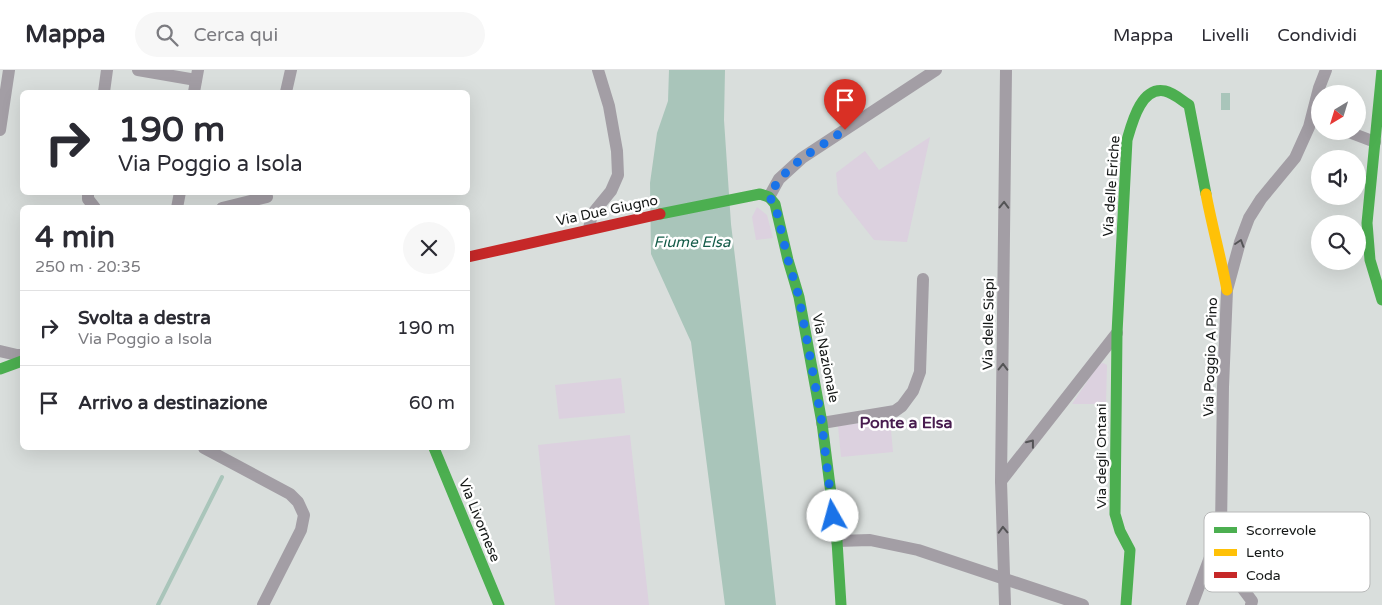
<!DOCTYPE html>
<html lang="it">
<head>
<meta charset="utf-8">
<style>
  :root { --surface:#fff; --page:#f7f7f7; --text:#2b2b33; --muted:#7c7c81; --line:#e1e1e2 }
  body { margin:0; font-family:"Varela Round",sans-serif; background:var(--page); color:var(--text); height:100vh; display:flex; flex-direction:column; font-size:19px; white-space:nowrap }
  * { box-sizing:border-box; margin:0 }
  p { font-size:16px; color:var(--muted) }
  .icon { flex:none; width:28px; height:28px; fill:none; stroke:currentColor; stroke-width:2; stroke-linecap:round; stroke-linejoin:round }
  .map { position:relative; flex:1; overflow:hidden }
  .panel { position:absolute; left:20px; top:135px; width:450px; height:245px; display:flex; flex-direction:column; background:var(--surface); border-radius:8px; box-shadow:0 5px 20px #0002 }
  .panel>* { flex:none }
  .hud { position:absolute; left:20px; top:20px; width:450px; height:105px; border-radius:8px; box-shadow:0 5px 20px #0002; background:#fff; color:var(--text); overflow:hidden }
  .needle { width:32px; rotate:218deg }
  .fabs { position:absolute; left:1311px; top:15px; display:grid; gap:10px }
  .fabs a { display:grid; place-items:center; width:55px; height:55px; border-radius:50%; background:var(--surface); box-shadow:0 5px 20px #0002; font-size:25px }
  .pin { position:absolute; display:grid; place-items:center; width:42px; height:42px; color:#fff; margin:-51px -21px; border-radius:50% 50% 50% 0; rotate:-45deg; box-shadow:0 0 5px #0007 }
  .pin .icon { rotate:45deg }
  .me { position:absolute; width:55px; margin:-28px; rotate:353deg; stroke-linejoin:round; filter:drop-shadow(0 0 4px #0008) }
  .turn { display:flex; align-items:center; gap:18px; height:105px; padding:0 15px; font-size:22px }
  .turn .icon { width:65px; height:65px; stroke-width:2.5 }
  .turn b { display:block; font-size:35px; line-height:42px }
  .round { display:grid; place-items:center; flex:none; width:52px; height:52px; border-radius:26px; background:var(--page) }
  .summary { display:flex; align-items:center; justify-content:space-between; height:85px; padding:0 15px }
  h1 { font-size:30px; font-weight:700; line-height:38px }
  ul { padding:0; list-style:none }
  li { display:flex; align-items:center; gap:15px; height:75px; padding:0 15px; border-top:1px solid var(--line) }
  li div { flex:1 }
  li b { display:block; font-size:19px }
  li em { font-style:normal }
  header { display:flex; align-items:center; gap:30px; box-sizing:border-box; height:70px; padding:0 25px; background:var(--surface); border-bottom:1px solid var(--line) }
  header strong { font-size:24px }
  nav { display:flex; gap:28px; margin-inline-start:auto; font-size:18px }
  .search { width:350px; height:45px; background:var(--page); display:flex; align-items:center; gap:12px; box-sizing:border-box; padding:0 18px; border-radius:28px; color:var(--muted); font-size:19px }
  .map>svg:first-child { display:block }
  .green { fill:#dcd1df }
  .water { fill:#a9c5ba }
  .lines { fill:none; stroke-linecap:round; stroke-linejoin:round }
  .stream { stroke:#a9c5ba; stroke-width:4 }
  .street { stroke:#a39ea5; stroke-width:12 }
  .fast { stroke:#4caf50; stroke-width:11 }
  .slow { stroke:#ffc107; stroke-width:11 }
  .jam { stroke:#c62828; stroke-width:11 }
  .oneway { stroke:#545456 }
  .route { stroke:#1a73e8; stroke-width:9; stroke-dasharray:0 16.2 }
  .labels { text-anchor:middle; stroke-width:5; stroke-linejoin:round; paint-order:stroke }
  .street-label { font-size:14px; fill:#141716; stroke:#fff }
  .water-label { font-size:15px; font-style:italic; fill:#155c49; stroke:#fff }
  .quarter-label { font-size:16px; font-weight:bold; fill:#481c4f; stroke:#fff }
  .key { fill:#fff; stroke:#b8b9b9; stroke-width:1 }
  .key-label { font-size:14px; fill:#141716 }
</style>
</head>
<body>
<header>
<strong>Mappa</strong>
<div class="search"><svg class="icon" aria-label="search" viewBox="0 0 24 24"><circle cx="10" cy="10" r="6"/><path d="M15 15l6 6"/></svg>Cerca qui</div>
<nav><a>Mappa</a><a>Livelli</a><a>Condividi</a></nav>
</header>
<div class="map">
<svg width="1382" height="535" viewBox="0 0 1382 535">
  <rect width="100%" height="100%" fill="#d9dedc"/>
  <g class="green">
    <polygon points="930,67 907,172 874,170 838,124 836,103 865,81 879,100"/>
    <polygon points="757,137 767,145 773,168 756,170 752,147"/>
    <polygon points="1103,293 1107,295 1106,334 1072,334 1099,294"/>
    <polygon points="621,308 625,343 559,349 555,315"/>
    <polygon points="890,349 893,382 841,387 838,356"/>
    <polygon points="630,365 649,535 555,535 538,375"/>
  </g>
  <g class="water">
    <polygon points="669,0 725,0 724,50 731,154 767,453 776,535 725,535 691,272 651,184 650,113 657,63 668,31"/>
    <rect x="1221" y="23" width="9" height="17"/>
  </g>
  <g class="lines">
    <polyline class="stream" points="158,535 222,407"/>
    <g class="street">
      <polyline points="138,0 196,10"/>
      <polyline points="104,22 107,0"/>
      <polyline points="194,22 198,0"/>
      <polyline points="286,22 291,0"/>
      <polyline points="0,60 9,0"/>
      <polyline points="1346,61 1375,72"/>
      <polyline points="88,122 88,129 95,138"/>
      <polyline points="769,127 779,109 802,88 936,0"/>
      <polyline points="177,138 180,122"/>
      <polyline points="222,138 267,127"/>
      <polyline points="589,159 591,148 593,143 611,121 618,105 617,81 609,36 598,0"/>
      <polyline points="0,281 17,285 22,285"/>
      <polyline points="822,353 895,341 902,336 913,321 920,302 923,209"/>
      <polyline points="204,378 290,424 298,432 304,445 301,460 263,535"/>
      <polyline points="1001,411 1117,263"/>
      <polyline points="1221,458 1233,468 1231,488 1234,507 1252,531 1251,535"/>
      <polyline points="837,471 870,470 918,480 1083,535"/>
      <polyline points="1005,535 1001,411 1006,0"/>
      <polyline points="1192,535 1221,458 1223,317 1227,220 1240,172 1249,148 1261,129 1295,88 1309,57 1319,18 1326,0"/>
    </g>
    <g class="fast">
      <polyline points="1382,0 1367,153 1370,190 1382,230"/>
      <polyline points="660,144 760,124 769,127 775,134 788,190 799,227 822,353 837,471 841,535"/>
      <polyline points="0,299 22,291"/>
      <polyline points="434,378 499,535"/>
      <path d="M1126,535l4,-55 -10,-19 -5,-17 2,-181 10,-193c5,-17 14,-54 38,-49 9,2 16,9 24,14l17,89"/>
    </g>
    <path class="slow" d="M1206,124c6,32 15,64 21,96"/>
    <polyline class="jam" points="468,187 660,144"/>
  </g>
  <defs><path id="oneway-chevron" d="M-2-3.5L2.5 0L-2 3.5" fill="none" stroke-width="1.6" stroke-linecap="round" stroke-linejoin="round" transform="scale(1.25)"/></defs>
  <g class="oneway">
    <use href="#oneway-chevron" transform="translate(1004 135) rotate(-89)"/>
    <use href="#oneway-chevron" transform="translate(1240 173) rotate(-72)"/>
    <use href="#oneway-chevron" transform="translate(1003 297) rotate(-89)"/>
    <use href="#oneway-chevron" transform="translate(1031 373) rotate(-52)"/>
    <use href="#oneway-chevron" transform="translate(1003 460) rotate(-92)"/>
  </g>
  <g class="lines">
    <polyline class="route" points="833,446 821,347 799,227 788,190 775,134 769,127 779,109 802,88 845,60"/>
  </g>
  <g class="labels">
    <g class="street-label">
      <text transform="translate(1111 116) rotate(-86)" y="5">Via delle Eriche</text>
      <text transform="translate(607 140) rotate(-12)" y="5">Via Due Giugno</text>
      <text transform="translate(988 254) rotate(-89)" y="5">Via delle Siepi</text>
      <text transform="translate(1210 287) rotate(-88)" y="5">Via Poggio A Pino</text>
      <text transform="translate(826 288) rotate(79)" y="5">Via Nazionale</text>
      <text transform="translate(1101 386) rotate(-90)" y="5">Via degli Ontani</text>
      <text transform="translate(480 450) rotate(68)" y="5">Via Livornese</text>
    </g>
    <g class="water-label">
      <text x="692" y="177">Fiume Elsa</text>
    </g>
    <g class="quarter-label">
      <text x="906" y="358">Ponte a Elsa</text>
    </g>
  </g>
  <rect x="1204" y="442" width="166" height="80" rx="8" class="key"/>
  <rect x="1214" y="457" width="23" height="6" fill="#4caf50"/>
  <rect x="1214" y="479" width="23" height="7" fill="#ffc107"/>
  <rect x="1214" y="502" width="23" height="6" fill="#c62828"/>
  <g class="key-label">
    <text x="1246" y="465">Scorrevole</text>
    <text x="1246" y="487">Lento</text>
    <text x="1246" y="510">Coda</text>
  </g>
</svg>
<div class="fabs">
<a><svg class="needle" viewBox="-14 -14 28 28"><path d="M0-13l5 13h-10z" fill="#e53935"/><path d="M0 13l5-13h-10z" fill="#7c7c81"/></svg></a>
<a><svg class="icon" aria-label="sound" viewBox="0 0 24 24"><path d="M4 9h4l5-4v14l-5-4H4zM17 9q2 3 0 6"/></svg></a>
<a><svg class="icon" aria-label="search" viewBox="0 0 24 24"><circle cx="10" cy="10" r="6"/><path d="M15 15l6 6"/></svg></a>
</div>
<div class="pin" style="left:845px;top:60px;background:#d93025"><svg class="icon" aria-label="arrive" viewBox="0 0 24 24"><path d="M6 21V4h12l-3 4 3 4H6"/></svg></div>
<svg class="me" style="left:833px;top:446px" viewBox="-20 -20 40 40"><circle r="19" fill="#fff"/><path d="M0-13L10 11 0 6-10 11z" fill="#1a73e8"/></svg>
<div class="hud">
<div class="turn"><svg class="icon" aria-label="right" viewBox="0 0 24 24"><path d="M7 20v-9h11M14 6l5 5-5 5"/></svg><div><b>190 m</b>Via Poggio a Isola</div></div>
</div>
<section class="panel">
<div class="summary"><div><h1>4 min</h1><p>250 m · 20:35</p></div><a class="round"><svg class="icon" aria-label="close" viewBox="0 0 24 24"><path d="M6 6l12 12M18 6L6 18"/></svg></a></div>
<ul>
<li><svg class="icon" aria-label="right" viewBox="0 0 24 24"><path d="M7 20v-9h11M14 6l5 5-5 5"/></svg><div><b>Svolta a destra</b><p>Via Poggio a Isola</p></div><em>190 m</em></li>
<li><svg class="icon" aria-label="arrive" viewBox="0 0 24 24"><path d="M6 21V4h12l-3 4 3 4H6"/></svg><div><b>Arrivo a destinazione</b></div><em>60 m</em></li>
</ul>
</section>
</div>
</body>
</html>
